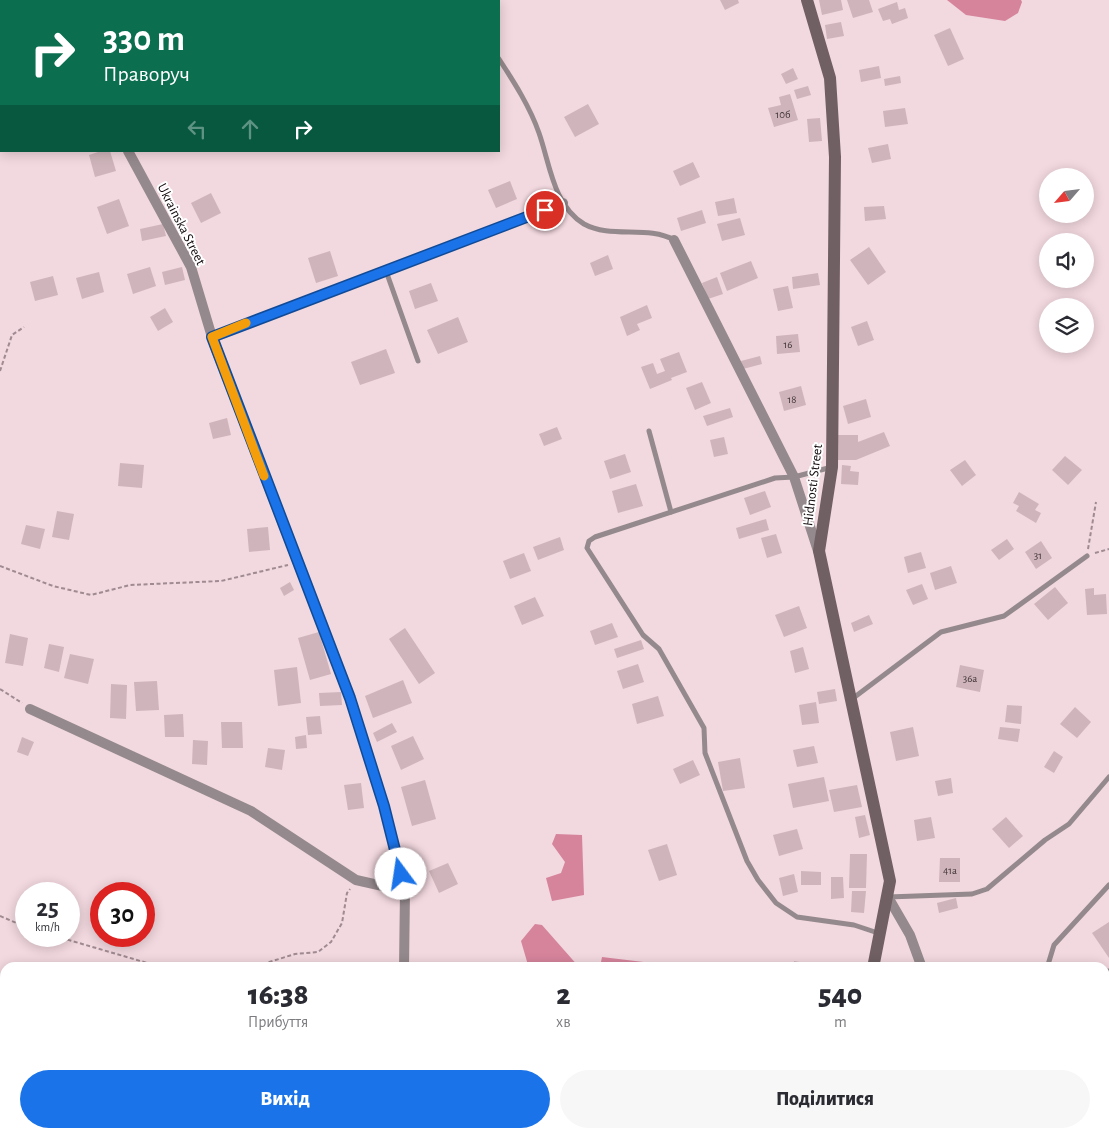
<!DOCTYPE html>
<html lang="uk">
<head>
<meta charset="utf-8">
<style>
  :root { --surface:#fff; --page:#f7f7f7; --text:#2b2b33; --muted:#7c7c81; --accent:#1a73e8 }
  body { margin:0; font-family:"Alegreya Sans",sans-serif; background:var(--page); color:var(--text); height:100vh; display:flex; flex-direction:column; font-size:19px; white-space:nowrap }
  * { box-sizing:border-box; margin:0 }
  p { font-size:16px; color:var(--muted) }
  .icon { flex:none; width:28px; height:28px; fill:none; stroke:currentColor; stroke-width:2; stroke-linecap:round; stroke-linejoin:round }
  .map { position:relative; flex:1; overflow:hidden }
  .panel { position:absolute; left:0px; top:962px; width:1110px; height:176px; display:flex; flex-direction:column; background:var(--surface); border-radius:15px 15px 0 0; box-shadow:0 2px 12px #0003 }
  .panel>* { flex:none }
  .hud { position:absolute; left:0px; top:0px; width:500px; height:152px; box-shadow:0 2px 12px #0003; background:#0b6e4f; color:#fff; overflow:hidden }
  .needle { width:32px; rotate:242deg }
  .tools { position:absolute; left:1039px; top:168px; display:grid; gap:10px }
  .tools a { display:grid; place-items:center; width:55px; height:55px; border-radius:50%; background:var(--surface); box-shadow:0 2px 12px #0003; font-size:25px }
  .speed { position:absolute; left:15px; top:882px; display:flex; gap:10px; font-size:25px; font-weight:700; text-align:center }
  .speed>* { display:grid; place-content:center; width:65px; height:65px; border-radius:50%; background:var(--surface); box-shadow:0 2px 12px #0003; line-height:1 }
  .speed small { font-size:12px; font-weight:400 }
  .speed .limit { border:8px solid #d22; background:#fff; color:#111 }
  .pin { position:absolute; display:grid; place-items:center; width:42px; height:42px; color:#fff; margin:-21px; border:2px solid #fff; border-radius:50%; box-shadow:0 1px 5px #0007 }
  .me { position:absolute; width:55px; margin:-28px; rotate:346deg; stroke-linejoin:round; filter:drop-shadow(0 0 4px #0008) }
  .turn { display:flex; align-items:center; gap:18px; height:105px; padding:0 20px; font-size:22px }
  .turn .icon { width:65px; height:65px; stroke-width:2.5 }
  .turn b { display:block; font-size:35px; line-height:42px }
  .lanes { display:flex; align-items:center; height:48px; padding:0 20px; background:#0003; justify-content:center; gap:25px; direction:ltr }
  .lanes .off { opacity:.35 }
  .eta { display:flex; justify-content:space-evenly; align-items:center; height:85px; text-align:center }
  .eta b { font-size:30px; font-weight:800; line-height:35px }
  .button { display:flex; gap:10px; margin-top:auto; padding:10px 20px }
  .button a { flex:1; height:58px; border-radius:30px; background:var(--accent); color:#fff; font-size:20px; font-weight:800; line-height:58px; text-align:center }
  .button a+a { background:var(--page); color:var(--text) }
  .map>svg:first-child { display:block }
  .water { fill:#d6849c }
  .building { fill:#cfb5bb }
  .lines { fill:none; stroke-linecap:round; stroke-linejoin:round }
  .path { stroke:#9f8b91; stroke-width:2; stroke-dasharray:4 2.5; stroke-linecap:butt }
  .lane { stroke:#94898c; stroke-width:5 }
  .street { stroke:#94898c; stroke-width:10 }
  .secondary { stroke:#706064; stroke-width:12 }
  .route-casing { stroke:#114b97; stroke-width:12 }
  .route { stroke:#1a73e8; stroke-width:9 }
  .slow { stroke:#f59e0b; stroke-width:9 }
  .labels { text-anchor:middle; stroke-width:4; stroke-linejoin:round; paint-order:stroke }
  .number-label { font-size:11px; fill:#403437 }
  .street-label { font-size:14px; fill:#11090b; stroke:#fff }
</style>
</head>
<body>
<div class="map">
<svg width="1109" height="1138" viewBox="0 0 1109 1138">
  <rect width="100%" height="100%" fill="#f2d8df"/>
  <g class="water">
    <polygon points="947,0 1021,0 1022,2 1018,13 1005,21 966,15"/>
    <polygon points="556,834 582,835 584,895 552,901 546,878 561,873 565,862 552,844"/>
    <polygon points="535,924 542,925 579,967 530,968 528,965 521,941"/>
    <polygon points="602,957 685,967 600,967"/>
  </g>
  <g class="building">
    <polygon points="720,0 738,0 739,3 725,10"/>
    <polygon points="819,0 841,0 843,10 822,15"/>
    <polygon points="847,0 869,0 873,12 853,18"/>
    <polygon points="897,2 899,10 905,8 908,18 892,24 890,19 883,21 878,9"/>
    <polygon points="841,22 844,36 827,39 825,25"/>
    <polygon points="950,28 964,59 948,66 934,35"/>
    <polygon points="879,66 881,78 861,82 859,70"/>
    <polygon points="793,68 798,79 786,84 781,74"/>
    <polygon points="900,76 901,83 885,86 884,79"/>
    <polygon points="808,86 811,95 797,99 794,90"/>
    <polygon points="790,94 798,120 774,127 768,108 781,105 779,97"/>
    <polygon points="588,104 599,124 575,137 564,117"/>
    <polygon points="905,108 908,124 885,127 883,111"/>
    <polygon points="820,118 822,141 809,142 807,119"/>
    <polygon points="888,144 891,159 872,163 868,148"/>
    <polygon points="101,151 110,151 116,171 95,177 89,155"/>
    <polygon points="693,162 700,177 680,186 673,171"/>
    <polygon points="510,181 517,199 496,208 488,190"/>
    <polygon points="211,193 221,213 201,223 191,203"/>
    <polygon points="734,198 737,213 718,216 715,202"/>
    <polygon points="119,199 129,226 107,234 97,207"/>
    <polygon points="884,206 886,219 865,221 864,207"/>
    <polygon points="702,210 706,223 681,231 677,218"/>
    <polygon points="740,218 745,235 722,241 717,224"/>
    <polygon points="163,224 166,236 142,241 140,229"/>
    <polygon points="869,247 886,272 868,285 850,260"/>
    <polygon points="330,251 338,276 316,283 308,258"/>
    <polygon points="608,255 613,269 595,276 590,263"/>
    <polygon points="751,261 758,278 727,291 720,273"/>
    <polygon points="150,267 156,286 133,294 127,274"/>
    <polygon points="182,267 185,280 165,285 162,272"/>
    <polygon points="99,272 104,292 82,299 76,278"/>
    <polygon points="818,273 820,285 793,289 792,277"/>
    <polygon points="53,276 58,295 35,301 30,282"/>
    <polygon points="717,277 723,294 708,299 702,283"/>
    <polygon points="431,283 438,301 415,309 409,291"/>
    <polygon points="788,286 793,308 778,311 773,289"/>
    <polygon points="647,305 652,318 637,324 640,330 627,336 620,317"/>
    <polygon points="165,308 173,322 158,331 150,317"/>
    <polygon points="458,317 468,342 438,354 427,330"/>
    <polygon points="867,321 874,340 858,346 851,327"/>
    <polygon points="798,334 800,352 777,354 776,336"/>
    <polygon points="386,349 395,373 360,385 351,362"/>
    <polygon points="679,352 687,372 671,378 672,380 650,389 641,367 653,363 657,374 665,371 660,359"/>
    <polygon points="760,356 762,364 743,369 741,361"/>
    <polygon points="702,382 711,403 695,410 686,388"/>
    <polygon points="801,386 806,405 784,411 779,392"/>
    <polygon points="866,399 871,417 848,424 843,406"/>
    <polygon points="730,408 733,417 707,426 703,416"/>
    <polygon points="227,418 231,435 213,439 209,423"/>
    <polygon points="557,427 562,439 544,446 539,434"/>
    <polygon points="884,432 890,446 856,460 838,460 837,435 858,435 858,442"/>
    <polygon points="724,437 728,454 714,457 710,440"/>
    <polygon points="625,454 631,472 610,479 604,461"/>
    <polygon points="1065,456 1082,470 1068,485 1052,470"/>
    <polygon points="965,460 976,475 962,486 950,470"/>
    <polygon points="120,463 144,465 142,488 118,486"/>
    <polygon points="842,465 851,466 850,471 859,472 858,485 841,484"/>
    <polygon points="636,484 643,506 618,513 612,491"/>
    <polygon points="765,491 771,507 750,515 744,498"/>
    <polygon points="1019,492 1039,504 1035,510 1041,513 1036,523 1016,511 1019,506 1013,503"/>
    <polygon points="57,511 74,514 69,540 52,537"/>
    <polygon points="766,519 769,530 739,539 736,528"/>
    <polygon points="26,525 45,529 40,549 21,544"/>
    <polygon points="268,527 270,550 249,552 247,529"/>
    <polygon points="776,534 782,553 767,558 761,538"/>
    <polygon points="560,537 564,550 538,560 533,547"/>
    <polygon points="1007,539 1014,549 999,560 991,550"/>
    <polygon points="1041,541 1052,558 1036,569 1025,552"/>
    <polygon points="921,552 926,568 908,573 904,557"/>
    <polygon points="524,553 531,571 510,579 503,561"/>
    <polygon points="951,566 957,583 935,590 930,573"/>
    <polygon points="290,582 294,590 284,596 280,588"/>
    <polygon points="922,584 928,599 913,605 906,590"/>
    <polygon points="1055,587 1068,603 1048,620 1034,604"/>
    <polygon points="1094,588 1094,595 1106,594 1107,614 1087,615 1085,589"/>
    <polygon points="535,597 544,616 522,625 514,606"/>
    <polygon points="799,606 807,628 784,637 775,615"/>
    <polygon points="869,615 873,624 854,632 851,623"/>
    <polygon points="612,623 618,637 595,645 590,631"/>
    <polygon points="405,628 435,673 419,684 389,639"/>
    <polygon points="319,632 331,674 310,680 298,638"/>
    <polygon points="10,634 28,638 23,666 5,663"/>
    <polygon points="641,640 644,649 617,658 614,649"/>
    <polygon points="49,644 64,647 59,672 44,668"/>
    <polygon points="803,647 809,669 795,673 790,651"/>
    <polygon points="70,654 94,659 88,684 64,678"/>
    <polygon points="638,664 644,682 623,689 617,671"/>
    <polygon points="960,665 984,670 980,692 956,687"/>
    <polygon points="297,667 301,703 278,706 274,670"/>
    <polygon points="403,680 412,703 373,718 365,696"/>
    <polygon points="157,681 159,710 136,711 134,682"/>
    <polygon points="111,684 127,685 126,719 110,718"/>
    <polygon points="835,689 837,701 819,704 817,692"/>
    <polygon points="341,692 342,705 320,706 319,693"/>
    <polygon points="658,696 664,716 637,724 632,704"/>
    <polygon points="816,702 819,723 802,725 799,705"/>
    <polygon points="1007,705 1022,706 1021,724 1005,722"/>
    <polygon points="1075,707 1091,722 1077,738 1060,724"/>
    <polygon points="183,714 184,737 165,737 164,715"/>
    <polygon points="320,716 322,734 308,735 306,717"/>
    <polygon points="221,722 242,722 243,748 222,748"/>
    <polygon points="392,723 397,732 377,742 373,733"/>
    <polygon points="913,727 919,756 896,761 890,732"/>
    <polygon points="1000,727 1020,729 1018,742 998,739"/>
    <polygon points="306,735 307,748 296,749 295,737"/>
    <polygon points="413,736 424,759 401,770 391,746"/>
    <polygon points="22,737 34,742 28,756 17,752"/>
    <polygon points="193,740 208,741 207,765 192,764"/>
    <polygon points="814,746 818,763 797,767 793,750"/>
    <polygon points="268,748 285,750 282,770 265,767"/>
    <polygon points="1054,751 1063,757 1054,773 1044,767"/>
    <polygon points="740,758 745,788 723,791 718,762"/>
    <polygon points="693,760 700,775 680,784 673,769"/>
    <polygon points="824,777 829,801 793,808 788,784"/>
    <polygon points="951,778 953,793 938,796 935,781"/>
    <polygon points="425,780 436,819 412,826 401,787"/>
    <polygon points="361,783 364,808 348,810 344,785"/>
    <polygon points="857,785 862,807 834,812 829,790"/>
    <polygon points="865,815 870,835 859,838 855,817"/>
    <polygon points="931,817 935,838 917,841 914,820"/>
    <polygon points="1006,817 1023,836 1009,848 992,829"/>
    <polygon points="797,829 803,849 779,856 773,835"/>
    <polygon points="667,844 677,875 659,881 648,850"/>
    <polygon points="850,854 867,854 866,888 849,888"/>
    <polygon points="940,858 960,858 960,882 939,882"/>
    <polygon points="448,863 458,884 439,893 429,871"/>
    <polygon points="801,871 821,872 821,885 801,885"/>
    <polygon points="794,874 798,892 783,896 779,878"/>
    <polygon points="831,877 843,877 844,898 831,899"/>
    <polygon points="852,891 866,891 864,913 851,912"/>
    <polygon points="956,898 958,908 939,913 937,903"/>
    <polygon points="1109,922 1109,958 1092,933"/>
    <polygon points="794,961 811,964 810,968 793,968"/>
    <polygon points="1105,981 1109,981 1109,1008 1105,1009"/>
    <polygon points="936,1134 963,1134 937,1138"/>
    <polygon points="1005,1134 1015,1134 1015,1138 1006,1138"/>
  </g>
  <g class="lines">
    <g class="path">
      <polyline points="0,371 12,335 24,327"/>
      <polyline points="1088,549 1096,502"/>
      <polyline points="1095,553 1109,549"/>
      <polyline points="0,566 53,586 91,595 130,585 221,581 288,565"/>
      <polyline points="0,689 22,703"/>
      <polyline points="0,916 26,927"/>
      <polyline points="55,936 161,967 211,968"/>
      <polyline points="250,968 295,954 318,952 331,942 342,923 347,893 350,889"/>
    </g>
    <g class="lane">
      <polyline points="460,0 461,1"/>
      <path d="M499,59c15,23 31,48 40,74 11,31 14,72 45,91 27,15 64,1 90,16"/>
      <polyline points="386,271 418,361"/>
      <polyline points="649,431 671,512"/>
      <polyline points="832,467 794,477 775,478 595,537 589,541 587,548 643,635 659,649 704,728 705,753 747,861 758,880 776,903 797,917 854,925 878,933"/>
      <polyline points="852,699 941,632 1004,616 1087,556"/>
      <polyline points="888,897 972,894 987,889 1045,840 1069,824 1109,777"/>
      <polyline points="1047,968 1054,945 1109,885"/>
      <polyline points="1105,972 1109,971"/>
    </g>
    <g class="street">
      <polyline points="162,1 163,0"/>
      <polyline points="128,151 191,267 215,347 350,698 384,806 405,891 404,968"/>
      <polyline points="674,240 794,477 818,551"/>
      <polyline points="212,337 563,203"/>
      <polyline points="30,709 251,811 356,880 405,891"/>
      <polyline points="888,897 910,935 922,968"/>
      <polyline points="984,1134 984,1138"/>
      <polyline points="384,1138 384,1134"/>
    </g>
    <g class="secondary">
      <polyline points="807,0 830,78 835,157 832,467 819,551 890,881 873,968"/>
      <polyline points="896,1134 897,1138"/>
    </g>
  </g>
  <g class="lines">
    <g class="route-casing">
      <polyline id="route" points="401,874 384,806 350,698 212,337 545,210"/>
    </g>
    <use href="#route" class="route"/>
    <polyline class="slow" points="246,323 212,337 264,476"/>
  </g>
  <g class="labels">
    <g class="number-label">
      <text x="783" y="118">10б</text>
      <text x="788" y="348">16</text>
      <text x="792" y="403">18</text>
      <text x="1038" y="559">31</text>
      <text x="970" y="682">36а</text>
      <text x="950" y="874">41а</text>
    </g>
    <g class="street-label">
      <text transform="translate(182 224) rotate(63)" y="5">Ukrainska Street</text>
      <text transform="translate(812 485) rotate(-83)" y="5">Hidnosti Street</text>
    </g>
  </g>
</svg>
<div class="tools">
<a><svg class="needle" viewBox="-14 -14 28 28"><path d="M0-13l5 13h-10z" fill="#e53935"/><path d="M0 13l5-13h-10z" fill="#7c7c81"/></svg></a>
<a><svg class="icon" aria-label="sound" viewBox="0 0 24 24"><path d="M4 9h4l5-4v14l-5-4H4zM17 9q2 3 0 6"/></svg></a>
<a><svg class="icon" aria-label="layers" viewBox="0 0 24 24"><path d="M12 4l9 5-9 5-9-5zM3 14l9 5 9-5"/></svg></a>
</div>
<div class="speed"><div>25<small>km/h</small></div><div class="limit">30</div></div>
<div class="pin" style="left:545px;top:210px;background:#d93025"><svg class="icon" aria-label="arrive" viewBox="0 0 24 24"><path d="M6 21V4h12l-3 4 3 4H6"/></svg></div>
<svg class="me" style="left:401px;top:874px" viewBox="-20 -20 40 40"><circle r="19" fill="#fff"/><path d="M0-13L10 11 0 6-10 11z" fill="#1a73e8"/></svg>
<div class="hud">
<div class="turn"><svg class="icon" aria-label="right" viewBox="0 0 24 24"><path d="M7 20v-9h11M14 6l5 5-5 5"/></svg><div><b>330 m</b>Праворуч</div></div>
<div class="lanes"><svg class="icon off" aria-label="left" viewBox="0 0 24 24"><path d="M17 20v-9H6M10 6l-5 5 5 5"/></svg><svg class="icon off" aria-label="ahead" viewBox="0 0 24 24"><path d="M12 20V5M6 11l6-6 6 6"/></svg><svg class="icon" aria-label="right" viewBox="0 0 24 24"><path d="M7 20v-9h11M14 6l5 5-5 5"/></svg></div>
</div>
<section class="panel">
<div class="eta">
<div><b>16:38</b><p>Прибуття</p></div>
<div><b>2</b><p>хв</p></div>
<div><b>540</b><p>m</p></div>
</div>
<div class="button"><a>Вихід</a><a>Поділитися</a></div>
</section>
</div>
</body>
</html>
